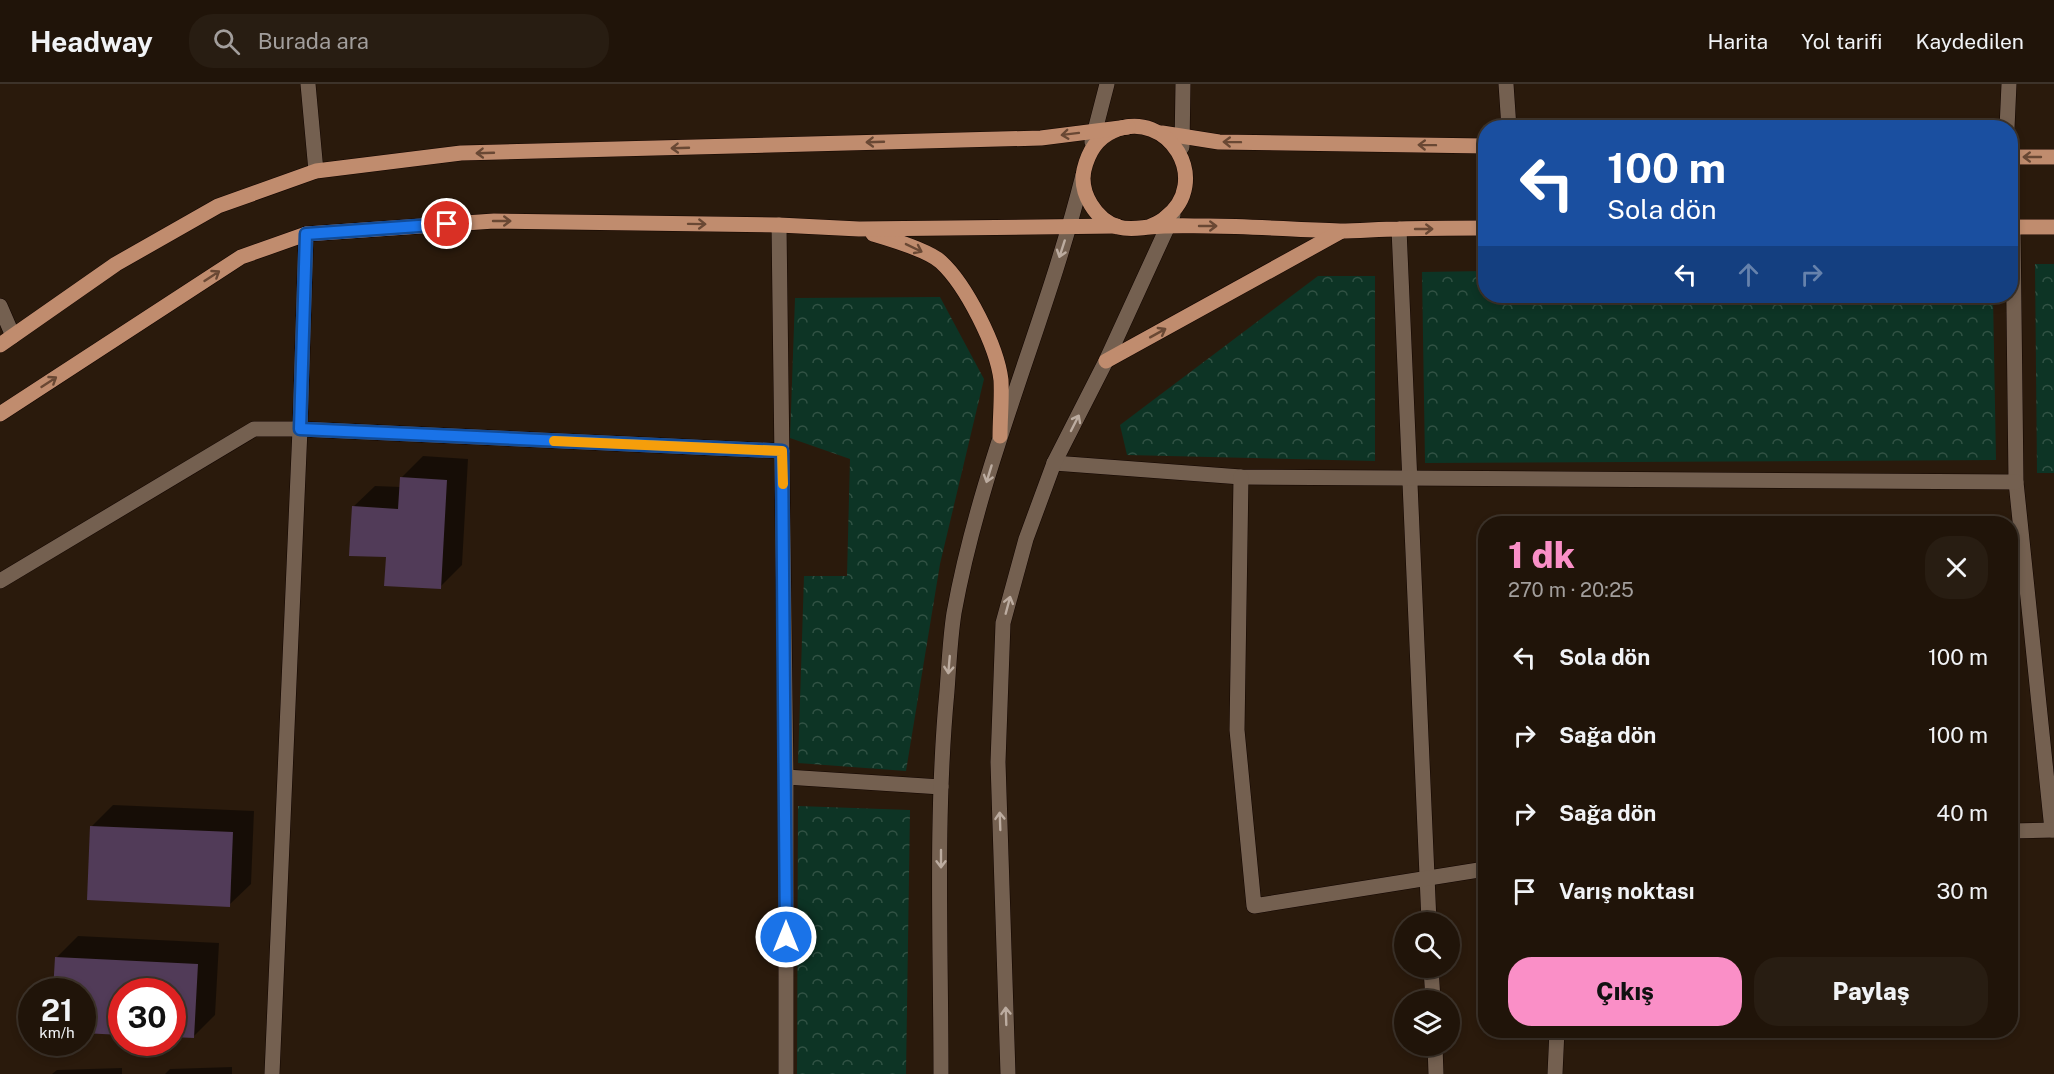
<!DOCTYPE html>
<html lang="tr">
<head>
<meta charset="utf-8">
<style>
  :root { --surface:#201409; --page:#281d12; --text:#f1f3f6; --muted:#a29e9c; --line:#3d332a; --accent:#fa8fc7 }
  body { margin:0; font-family:"Public Sans",sans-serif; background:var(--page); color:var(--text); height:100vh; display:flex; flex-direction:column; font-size:22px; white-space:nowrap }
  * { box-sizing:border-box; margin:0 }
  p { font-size:20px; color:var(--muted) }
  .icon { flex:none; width:33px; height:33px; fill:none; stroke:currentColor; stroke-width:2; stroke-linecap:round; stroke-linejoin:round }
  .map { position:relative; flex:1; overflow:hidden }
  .side { position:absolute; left:1478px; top:432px; width:540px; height:522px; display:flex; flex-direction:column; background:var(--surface); border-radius:24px; box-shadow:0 3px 9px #0003,0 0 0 2px var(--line) }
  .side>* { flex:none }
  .banner { position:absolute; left:1478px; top:36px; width:540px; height:183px; border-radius:24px; box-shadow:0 3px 9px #0003,0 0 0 2px var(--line); background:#1a4fa0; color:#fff; overflow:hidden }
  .tools { position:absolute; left:1394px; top:828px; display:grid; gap:12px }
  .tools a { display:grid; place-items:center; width:66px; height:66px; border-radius:50%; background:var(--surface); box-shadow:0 3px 9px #0003,0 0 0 2px var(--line); font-size:30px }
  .speed { position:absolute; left:18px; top:894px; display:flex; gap:12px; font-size:30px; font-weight:700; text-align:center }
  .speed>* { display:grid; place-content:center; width:78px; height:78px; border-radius:50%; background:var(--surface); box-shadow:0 3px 9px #0003,0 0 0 2px var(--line); line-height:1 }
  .speed small { font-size:15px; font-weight:400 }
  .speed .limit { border:9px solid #d22; background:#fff; color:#111 }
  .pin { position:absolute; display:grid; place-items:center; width:51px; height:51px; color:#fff; margin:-26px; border:3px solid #fff; border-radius:50%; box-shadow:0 2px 6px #0007 }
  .me { position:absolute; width:66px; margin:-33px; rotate:0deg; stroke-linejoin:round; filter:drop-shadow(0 0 4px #0008) }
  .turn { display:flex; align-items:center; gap:21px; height:126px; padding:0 30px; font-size:27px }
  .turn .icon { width:78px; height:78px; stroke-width:2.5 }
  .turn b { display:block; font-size:42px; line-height:51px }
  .lanes { display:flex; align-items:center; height:57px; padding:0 30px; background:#0003; justify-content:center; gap:30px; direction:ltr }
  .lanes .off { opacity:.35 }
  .round { display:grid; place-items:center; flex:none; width:63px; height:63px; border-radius:24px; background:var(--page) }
  .overview { display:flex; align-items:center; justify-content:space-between; height:102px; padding:0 30px }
  h1 { font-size:36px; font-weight:800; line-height:45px; color:var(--accent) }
  .primary-button { display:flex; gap:12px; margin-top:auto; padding:12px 30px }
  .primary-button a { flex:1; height:69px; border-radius:24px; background:var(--accent); color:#111; font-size:24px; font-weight:800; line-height:69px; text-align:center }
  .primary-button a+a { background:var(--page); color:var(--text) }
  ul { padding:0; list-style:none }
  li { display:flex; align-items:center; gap:18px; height:78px; padding:0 30px }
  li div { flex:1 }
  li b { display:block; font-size:22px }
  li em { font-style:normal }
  header { display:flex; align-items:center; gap:36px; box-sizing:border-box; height:84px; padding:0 30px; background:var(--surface); border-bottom:2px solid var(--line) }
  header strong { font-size:28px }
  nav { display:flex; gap:33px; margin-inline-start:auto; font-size:21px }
  .search { width:420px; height:54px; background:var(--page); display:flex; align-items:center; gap:15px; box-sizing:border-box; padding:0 21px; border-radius:24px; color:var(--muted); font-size:22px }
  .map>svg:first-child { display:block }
  .park { fill:url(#park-crowns) }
  .shadow { fill:#0007 }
  .building { fill:#513b58 }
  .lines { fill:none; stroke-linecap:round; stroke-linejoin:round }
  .minor-casing { stroke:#120500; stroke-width:16 }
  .major-casing { stroke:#120500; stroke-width:16 }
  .minor { stroke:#746050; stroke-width:15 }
  .major { stroke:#c08c6e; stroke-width:15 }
  .oneway { stroke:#694834 }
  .oneway2 { stroke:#bcaca0 }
  .route-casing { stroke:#114b97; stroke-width:15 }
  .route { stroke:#1a73e8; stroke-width:10 }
  .slow { stroke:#f59e0b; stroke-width:10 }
</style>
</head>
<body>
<header>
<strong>Headway</strong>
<div class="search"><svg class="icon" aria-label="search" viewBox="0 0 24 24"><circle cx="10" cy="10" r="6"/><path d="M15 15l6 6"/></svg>Burada ara</div>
<nav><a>Harita</a><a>Yol tarifi</a><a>Kaydedilen</a></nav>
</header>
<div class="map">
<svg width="2054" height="990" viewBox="0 0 2054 990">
  <defs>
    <pattern id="park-crowns" width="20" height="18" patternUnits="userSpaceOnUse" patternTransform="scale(1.5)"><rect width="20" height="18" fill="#0d3425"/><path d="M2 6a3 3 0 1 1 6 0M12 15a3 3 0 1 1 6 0" fill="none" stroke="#315244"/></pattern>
  </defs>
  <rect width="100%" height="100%" fill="#2a1a0c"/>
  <g class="park">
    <polygon points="2035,180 2054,180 2054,389 2037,389"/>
    <polygon points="1485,187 1485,212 1993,212 1996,376 1425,379 1422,188"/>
    <polygon points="1318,192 1375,192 1375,377 1127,371 1120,341"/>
    <polygon points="940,213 984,295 940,480 906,687 798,679 804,492 847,492 850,375 790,354 795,214"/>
    <polygon points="798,722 910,726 906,990 797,990"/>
  </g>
  <g class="shadow">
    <polygon points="423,372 468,375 462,481 440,503 387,472 353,423 375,402 401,403 401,394"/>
    <polygon points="113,721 254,727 251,800 229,821 91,743"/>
    <polygon points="78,852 219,859 215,931 194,952 172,908 82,908 56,874"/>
    <polygon points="232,983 232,990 165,990 170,985"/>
    <polygon points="122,984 122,990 52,990 57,986"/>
  </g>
  <g class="building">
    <polygon points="400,393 447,396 441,505 384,502 386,473 349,472 352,422 398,425"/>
    <polygon points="90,742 233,748 230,823 87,816"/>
    <polygon points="55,873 198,880 194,954 172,953 172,908 122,908 122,951 82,949 82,908 53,908"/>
  </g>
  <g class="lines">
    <g class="minor-casing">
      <g id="minor">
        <polyline points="308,0 316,87"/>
        <polyline points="1506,0 1509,44"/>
        <polyline points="2007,44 2009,0"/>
        <polyline points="1092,58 1107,0"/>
        <polyline points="1182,63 1183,0"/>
        <polyline points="779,141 786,693 786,990"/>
        <polyline points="2013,143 2016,398 2052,746"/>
        <polyline points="1399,145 1429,838"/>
        <polyline points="0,222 13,252"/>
        <polyline points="1054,379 1241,393 2016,398"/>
        <polyline points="1241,393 1237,646 1254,822 1485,785"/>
        <polyline points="0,497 254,345 300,345 782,367"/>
        <polyline points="786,693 941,703"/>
        <polyline points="2010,747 2054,746"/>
        <polyline points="1431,884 1433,916"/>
        <polyline points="1435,962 1436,990"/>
        <polyline points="272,990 300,345 306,150"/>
        <path d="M941,990c0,-127 -6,-256 6,-383 2,-26 3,-52 7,-78 27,-150 92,-290 129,-438"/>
        <polyline points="1008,990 998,678 1003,539 1026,455 1054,379 1106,277 1173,131"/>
        <polyline points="1555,990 1557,946"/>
      </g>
    </g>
    <g class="major-casing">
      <g id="major">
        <polyline points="1162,49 1219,58 1485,62"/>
        <polyline points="2010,73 2054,73"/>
        <path d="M1149,143c6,-3 12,-5 16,-9 48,-36 4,-111 -52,-87 -16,7 -25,22 -29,39 -5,23 12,50 34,57 12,3 20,1 32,0 19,-2 39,-1 59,-1 43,0 87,4 131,5 20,0 39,-2 59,-2 29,-1 57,-1 86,-1"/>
        <polyline points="2010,143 2054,143"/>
        <path d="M873,150c17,5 55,16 68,28 25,23 56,84 60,118 1,19 -1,38 -1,56"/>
        <polyline points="0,261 116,180 218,122 316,87 461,69 1041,54 1128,43"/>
        <polyline points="1106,277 1340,148"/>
        <polyline points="0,330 241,173 306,150 494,137 779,141 859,145 1117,142"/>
      </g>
    </g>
    <use href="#minor" class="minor"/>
    <use href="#major" class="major"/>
  </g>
  <defs><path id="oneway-shaft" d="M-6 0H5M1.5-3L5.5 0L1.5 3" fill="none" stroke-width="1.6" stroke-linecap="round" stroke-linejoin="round" transform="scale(1.5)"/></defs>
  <g class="oneway">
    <use href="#oneway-shaft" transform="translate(1070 50) rotate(173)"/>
    <use href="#oneway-shaft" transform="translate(875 58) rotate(178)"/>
    <use href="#oneway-shaft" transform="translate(1232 58) rotate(-179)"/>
    <use href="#oneway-shaft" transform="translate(1427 61) rotate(-179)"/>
    <use href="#oneway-shaft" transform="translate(680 64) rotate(178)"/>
    <use href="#oneway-shaft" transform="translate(485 69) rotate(178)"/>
    <use href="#oneway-shaft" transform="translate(2032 73) rotate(180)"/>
    <use href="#oneway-shaft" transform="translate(502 137)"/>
    <use href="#oneway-shaft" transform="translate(697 140) rotate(1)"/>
    <use href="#oneway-shaft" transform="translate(1208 142)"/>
    <use href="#oneway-shaft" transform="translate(1424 145)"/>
    <use href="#oneway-shaft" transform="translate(914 164) rotate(26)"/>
    <use href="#oneway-shaft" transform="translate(212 192) rotate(-33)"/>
    <use href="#oneway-shaft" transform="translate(1158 249) rotate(-29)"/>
    <use href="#oneway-shaft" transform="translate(49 298) rotate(-33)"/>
  </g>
  <g class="oneway2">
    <use href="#oneway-shaft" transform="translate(1062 165) rotate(108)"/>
    <use href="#oneway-shaft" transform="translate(1075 339) rotate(-63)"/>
    <use href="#oneway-shaft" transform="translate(989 390) rotate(107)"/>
    <use href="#oneway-shaft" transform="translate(1008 521) rotate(-75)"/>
    <use href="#oneway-shaft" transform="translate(949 581) rotate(95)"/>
    <use href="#oneway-shaft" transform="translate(1000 737) rotate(-92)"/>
    <use href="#oneway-shaft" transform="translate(941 775) rotate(90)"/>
    <use href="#oneway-shaft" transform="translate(1006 932) rotate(-92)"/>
  </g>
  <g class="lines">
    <g class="route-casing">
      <polyline id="route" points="447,140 306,150 300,345 782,367 786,853"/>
    </g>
    <use href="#route" class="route"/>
    <polyline class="slow" points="554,357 782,367 783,400"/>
  </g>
</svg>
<div class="tools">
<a><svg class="icon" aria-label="search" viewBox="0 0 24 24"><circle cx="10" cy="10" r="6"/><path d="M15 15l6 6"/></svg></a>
<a><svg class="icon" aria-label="layers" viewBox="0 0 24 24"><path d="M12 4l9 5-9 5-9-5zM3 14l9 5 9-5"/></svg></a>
</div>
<div class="speed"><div>21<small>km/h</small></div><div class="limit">30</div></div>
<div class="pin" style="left:447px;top:140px;background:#d93025"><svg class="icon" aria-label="arrive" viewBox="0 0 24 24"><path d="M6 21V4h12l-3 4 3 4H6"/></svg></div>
<svg class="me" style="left:786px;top:853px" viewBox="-20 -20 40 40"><circle r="17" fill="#1a73e8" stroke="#fff" stroke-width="3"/><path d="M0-11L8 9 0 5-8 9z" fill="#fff"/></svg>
<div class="banner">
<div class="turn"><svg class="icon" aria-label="left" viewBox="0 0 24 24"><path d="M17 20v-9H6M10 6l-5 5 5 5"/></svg><div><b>100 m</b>Sola dön</div></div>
<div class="lanes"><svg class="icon" aria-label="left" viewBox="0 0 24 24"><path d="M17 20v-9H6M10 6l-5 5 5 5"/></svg><svg class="icon off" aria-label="ahead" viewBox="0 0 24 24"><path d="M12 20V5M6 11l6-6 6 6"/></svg><svg class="icon off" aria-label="right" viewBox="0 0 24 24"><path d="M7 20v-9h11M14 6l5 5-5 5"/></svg></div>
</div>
<section class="side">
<div class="overview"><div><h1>1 dk</h1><p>270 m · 20:25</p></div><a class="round"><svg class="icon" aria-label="close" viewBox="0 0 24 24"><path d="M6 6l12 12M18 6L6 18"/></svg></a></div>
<ul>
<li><svg class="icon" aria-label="left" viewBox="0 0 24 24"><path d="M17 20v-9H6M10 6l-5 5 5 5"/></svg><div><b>Sola dön</b></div><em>100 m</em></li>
<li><svg class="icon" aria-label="right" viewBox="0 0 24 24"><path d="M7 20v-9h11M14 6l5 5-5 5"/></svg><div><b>Sağa dön</b></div><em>100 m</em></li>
<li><svg class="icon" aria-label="right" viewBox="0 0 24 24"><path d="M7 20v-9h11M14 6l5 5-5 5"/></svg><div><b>Sağa dön</b></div><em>40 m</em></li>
<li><svg class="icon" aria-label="arrive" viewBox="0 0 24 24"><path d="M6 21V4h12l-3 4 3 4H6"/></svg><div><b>Varış noktası</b></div><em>30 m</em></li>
</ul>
<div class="primary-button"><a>Çıkış</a><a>Paylaş</a></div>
</section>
</div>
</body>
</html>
